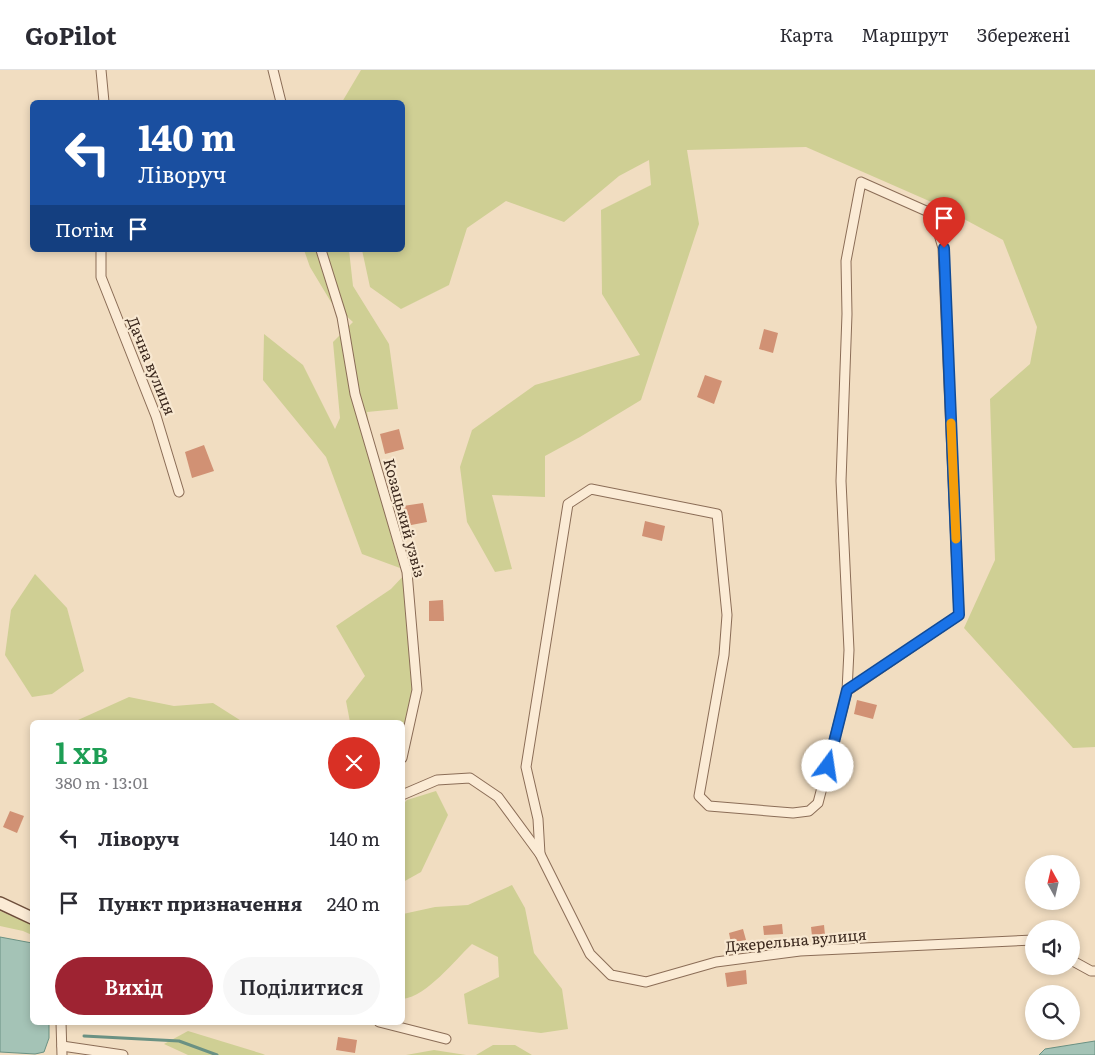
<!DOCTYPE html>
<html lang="uk">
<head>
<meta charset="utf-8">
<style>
  :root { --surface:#fff; --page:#f7f7f7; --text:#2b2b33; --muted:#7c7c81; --line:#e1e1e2; --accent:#9e2332 }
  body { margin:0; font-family:Literata,serif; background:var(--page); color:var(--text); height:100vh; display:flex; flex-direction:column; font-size:19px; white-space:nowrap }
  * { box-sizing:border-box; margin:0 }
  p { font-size:16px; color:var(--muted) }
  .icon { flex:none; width:28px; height:28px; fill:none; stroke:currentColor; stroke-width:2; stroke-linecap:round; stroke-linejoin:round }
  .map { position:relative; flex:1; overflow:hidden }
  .drawer { position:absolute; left:30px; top:650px; width:375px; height:305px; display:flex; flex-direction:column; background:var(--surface); border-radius:8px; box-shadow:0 2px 8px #0003 }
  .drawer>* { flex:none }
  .guide { position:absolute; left:30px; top:30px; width:375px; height:152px; border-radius:8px; box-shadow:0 2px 8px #0003; background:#1a4fa0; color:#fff; overflow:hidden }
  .needle { width:32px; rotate:352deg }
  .controls { position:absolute; left:1025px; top:785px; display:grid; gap:10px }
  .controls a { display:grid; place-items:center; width:55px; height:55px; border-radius:50%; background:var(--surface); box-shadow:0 2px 8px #0003; font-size:25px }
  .pin { position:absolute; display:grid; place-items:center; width:42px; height:42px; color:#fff; margin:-51px -21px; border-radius:50% 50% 50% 0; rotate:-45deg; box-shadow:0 0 5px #0007 }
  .pin .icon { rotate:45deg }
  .me { position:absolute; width:55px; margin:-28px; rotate:14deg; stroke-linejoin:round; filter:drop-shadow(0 0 4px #0008) }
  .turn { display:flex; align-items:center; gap:18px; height:105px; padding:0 25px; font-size:22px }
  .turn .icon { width:65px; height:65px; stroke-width:2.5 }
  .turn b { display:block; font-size:35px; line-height:42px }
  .then { display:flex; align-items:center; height:48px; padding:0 25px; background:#0003; gap:10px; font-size:19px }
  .round { display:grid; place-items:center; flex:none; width:52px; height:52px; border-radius:26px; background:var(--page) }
  .head { display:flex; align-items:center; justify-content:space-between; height:85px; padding:0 25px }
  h1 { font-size:30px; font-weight:600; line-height:38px; color:#1e9e55 }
  .action { display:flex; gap:10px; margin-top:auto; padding:10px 25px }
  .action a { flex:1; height:58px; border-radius:30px; background:var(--accent); color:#fff; font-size:20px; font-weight:600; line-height:58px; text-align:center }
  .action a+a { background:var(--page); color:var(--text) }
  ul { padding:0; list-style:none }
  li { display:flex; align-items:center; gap:15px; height:65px; padding:0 25px }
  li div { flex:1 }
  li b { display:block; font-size:19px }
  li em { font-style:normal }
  header { display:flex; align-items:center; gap:30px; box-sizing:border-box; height:70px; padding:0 25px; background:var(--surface); border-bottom:1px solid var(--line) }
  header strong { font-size:24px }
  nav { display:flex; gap:28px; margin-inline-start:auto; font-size:18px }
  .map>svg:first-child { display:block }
  .green { fill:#cfcf94 }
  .water { fill:#a4c3b6; stroke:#6a9183 }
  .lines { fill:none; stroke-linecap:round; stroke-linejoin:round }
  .stream { stroke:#6a9183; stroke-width:3 }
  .building { fill:#d19174 }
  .street-casing { stroke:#8b6d57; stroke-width:11 }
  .secondary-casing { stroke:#6d4e3a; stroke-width:14 }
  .street { stroke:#fbebd5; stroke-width:9 }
  .secondary { stroke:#fbebd5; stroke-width:11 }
  .route-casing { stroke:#114b97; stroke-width:12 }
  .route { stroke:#1a73e8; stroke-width:9 }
  .slow { stroke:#f59e0b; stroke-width:9 }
  .labels { text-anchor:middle; stroke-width:4.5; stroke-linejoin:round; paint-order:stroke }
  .street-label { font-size:15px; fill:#3a271c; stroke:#f8e8d1 }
</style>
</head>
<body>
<header>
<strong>GoPilot</strong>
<nav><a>Карта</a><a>Маршрут</a><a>Збережені</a></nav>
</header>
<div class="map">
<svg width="1095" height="985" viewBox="0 0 1095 985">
  <rect width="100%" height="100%" fill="#f1ddc1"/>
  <g class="green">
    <polygon points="361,0 1095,0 1095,677 1073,678 964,558 995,490 990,329 1030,294 1037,257 1003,170 936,134 806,77 687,80 699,154 641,330 580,367 545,386 545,427 492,425 512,499 495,502 467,452 460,397 472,360 535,315 640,285 602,224 601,140 651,115 649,90 619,106 564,152 506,131 467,158 449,215 401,239 370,217 362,180 402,180 402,32 342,32"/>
    <polygon points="304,180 349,180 353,216 389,274 398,339 367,342 380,426 400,498 362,484 326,387 263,310 264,264 303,295 335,359 340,348 333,272 353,252 331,232 310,197"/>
    <polygon points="407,502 417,620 403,688 402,652 350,652 346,631 365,606 336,556 391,519"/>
    <polygon points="35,504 67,538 84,601 52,624 32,627 5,585 11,540"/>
    <polygon points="129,627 174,636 213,633 243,652 78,652 78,650"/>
    <polygon points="436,721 448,745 421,802 403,812 403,734 407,730"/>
    <path d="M512,815l13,23 9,45 28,36 6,40 -27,4 -73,-9 -4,-30 35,-17 -1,-20 -26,-13c-17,16 -45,52 -69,55v-85l32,-7 33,-2z"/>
    <polygon points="0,841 32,855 32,865 23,861 0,856"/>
    <polygon points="188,961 263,984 265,985 188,985 164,974"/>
    <polygon points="493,975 515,975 532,985 476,985"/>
    <polygon points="434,980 466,985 406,985"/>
  </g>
  <g class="water">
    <polygon points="0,867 32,873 32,952 49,953 49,968 44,982 35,984 0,982"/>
    <polygon points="1095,971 1095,985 1039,985 1045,979"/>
  </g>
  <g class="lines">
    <polyline class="stream" points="84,966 179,971 217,985"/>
  </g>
  <g class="building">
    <polygon points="764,259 778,263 773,283 759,279"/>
    <polygon points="705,305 722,311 714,334 697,327"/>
    <polygon points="399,359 404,379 385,384 380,364"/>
    <polygon points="204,375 214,401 192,408 185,382"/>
    <polygon points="423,433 427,452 406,456 403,436"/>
    <polygon points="645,451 665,456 662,471 642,466"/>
    <polygon points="443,530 444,551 429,551 429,531"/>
    <polygon points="857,630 877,635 873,649 854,644"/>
    <polygon points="10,741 24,746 17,763 3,757"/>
    <polygon points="782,854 783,864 764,865 763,856"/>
    <polygon points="824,855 825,865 812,866 811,857"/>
    <polygon points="743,859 746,870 731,873 729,863"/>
    <polygon points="746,900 747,914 727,917 725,903"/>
    <polygon points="338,967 357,970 355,983 336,980"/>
  </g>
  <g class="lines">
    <g class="street-casing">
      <g id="street">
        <polyline points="101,0 104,32"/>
        <polyline points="273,0 281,32"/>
        <polyline points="101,180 101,207 156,346 179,422"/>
        <polyline points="321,180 342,247 355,324 407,502 417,620 402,688"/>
        <polyline points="402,725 437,710 470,708 498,727 540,784 590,884 611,905 646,912 716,892 800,881 1034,870"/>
        <polyline points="540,784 538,749 526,697 568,434 591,419 717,444 727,545 724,585 699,726 709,736 793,743 809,741 818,733 847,621 849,580 841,411 847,244 846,191 861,112 933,144 943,178 959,545 847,621"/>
        <polyline points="1071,890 1091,901 1095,901"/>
        <polyline points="61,952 62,985"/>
        <polyline points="379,952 446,969"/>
        <polyline points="62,976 123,985"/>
      </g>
    </g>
    <g class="secondary-casing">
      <polyline id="secondary" points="0,833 32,848"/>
    </g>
    <use href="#street" class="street"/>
    <use href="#secondary" class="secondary"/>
  </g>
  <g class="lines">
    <g class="route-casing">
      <polyline id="route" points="828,696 847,620 959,545 944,178"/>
    </g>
    <use href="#route" class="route"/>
    <polyline class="slow" points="951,353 956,469"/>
  </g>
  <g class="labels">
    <g class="street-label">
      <text transform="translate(151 296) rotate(68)" y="5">Дачна вулиця</text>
      <text transform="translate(404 448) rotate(75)" y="5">Козацький узвіз</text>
      <text transform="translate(796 871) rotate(-5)" y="5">Джерельна вулиця</text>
    </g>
  </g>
</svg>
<div class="controls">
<a><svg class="needle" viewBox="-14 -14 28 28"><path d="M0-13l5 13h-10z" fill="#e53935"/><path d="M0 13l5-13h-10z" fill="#7c7c81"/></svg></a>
<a><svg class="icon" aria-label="sound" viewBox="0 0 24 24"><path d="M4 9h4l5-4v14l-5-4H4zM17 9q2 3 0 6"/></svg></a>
<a><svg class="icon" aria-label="search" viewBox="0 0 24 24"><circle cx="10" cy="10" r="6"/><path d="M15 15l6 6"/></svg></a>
</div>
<div class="pin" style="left:944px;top:178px;background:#d93025"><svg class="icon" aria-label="arrive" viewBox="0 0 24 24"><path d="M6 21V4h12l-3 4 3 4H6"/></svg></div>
<svg class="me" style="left:828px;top:696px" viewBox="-20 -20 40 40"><circle r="19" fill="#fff"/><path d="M0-13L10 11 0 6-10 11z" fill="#1a73e8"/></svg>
<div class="guide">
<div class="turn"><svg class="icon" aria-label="left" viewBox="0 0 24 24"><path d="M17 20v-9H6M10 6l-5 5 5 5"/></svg><div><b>140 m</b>Ліворуч</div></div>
<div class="then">Потім<svg class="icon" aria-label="arrive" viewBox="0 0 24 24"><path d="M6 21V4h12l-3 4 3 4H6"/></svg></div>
</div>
<section class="drawer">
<div class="head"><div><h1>1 хв</h1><p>380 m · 13:01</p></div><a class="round" style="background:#d93025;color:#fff"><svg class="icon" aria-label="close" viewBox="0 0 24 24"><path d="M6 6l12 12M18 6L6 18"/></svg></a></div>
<ul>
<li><svg class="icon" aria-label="left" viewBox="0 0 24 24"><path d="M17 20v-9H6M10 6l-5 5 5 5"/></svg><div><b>Ліворуч</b></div><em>140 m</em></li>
<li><svg class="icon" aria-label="arrive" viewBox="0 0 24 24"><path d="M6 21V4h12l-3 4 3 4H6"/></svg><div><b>Пункт призначення</b></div><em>240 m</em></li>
</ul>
<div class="action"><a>Вихід</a><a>Поділитися</a></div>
</section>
</div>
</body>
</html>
